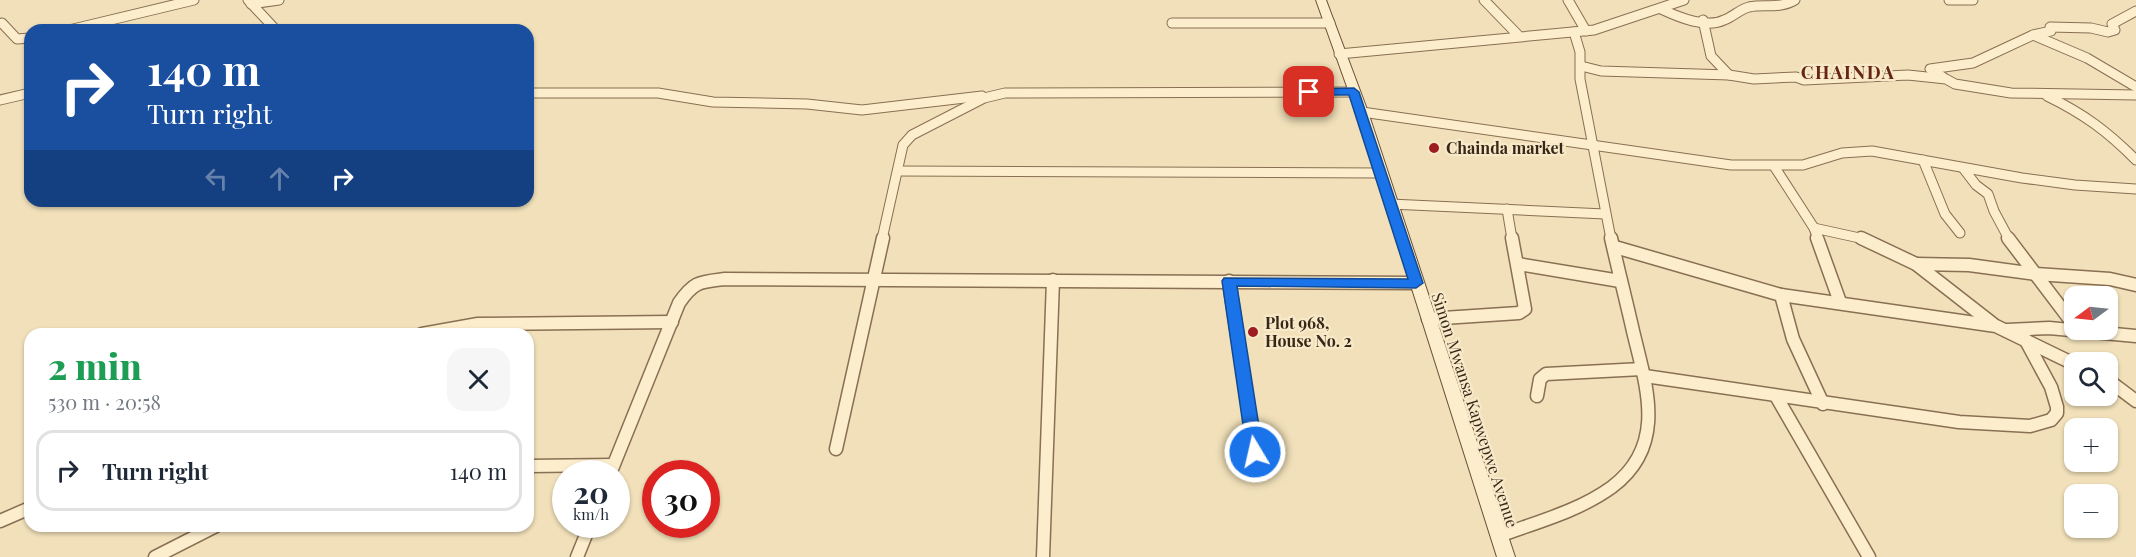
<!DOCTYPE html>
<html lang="en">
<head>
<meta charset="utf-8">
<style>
  :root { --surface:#fff; --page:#f6f6f7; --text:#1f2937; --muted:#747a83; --line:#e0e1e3 }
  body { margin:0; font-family:"Playfair Display",serif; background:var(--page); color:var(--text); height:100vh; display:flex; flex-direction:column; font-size:22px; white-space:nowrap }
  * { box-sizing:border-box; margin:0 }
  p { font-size:20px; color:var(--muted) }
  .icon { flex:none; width:33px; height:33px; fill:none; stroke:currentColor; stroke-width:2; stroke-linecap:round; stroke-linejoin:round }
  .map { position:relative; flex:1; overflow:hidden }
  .panel { position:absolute; left:24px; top:328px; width:510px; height:204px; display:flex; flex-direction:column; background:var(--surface); border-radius:18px; box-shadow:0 2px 4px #0004 }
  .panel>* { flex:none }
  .hud { position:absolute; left:24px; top:24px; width:510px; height:183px; border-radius:18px; box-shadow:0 2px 4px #0004; background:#1a4fa0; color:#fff; overflow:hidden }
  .needle { width:39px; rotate:255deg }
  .fabs { position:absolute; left:2064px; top:286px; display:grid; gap:12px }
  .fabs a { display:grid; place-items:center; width:54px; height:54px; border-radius:12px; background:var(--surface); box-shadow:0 2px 4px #0004; font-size:30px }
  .speed { position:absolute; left:552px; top:460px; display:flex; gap:12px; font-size:30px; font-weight:700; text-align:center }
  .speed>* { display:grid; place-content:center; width:78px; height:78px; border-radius:50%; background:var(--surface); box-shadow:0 2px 4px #0004; line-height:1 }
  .speed small { font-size:15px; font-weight:400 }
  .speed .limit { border:9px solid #d22; background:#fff; color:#111 }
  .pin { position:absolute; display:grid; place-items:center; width:51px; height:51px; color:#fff; margin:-26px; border-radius:12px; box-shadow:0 3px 9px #0006 }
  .me { position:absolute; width:66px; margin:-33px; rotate:351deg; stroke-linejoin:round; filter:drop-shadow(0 0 4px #0008) }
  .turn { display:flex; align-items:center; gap:21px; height:126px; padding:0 24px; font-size:27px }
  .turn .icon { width:78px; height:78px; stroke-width:2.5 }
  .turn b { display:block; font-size:42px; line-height:51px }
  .lanes { display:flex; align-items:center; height:57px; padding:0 24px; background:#0003; justify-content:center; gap:30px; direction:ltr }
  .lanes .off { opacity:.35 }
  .round { display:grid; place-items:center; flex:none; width:63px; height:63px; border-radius:18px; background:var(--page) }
  .overview { display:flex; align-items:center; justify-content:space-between; height:102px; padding:0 24px }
  h1 { font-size:36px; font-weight:800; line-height:45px; color:#1e9e55 }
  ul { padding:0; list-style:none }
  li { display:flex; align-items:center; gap:18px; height:81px; margin:0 12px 9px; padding:0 12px; border:3px solid var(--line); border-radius:18px }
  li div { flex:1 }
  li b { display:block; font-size:22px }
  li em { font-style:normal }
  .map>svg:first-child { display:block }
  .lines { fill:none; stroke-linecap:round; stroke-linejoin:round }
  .street-far1-casing { stroke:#896f53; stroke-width:11 }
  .street-casing { stroke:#896f53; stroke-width:15 }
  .secondary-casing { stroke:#6a5036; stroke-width:2 }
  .street-far1 { stroke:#fcedcc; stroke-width:9 }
  .street { stroke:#fcedcc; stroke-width:12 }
  .secondary { fill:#fcedcc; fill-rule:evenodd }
  .route { fill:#1a73e8; stroke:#114b97; stroke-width:1.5 }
  .poi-dot { fill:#9c1e20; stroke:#f8eac9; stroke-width:2 }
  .labels { text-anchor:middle; stroke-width:4.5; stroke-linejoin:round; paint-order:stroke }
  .poi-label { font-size:16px; font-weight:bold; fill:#362719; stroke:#f8eac9; text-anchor:start }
  .street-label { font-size:16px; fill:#362719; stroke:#f8eac9 }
  .far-district-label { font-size:18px; font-weight:bold; letter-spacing:1.5px; fill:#662515; stroke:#f8eac9 }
</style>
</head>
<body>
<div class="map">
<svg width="2136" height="557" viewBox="0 0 2136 557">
  <rect width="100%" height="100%" fill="#f1e0b9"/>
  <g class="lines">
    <g class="street-far1-casing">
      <g id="street-far1">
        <polyline points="248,0 276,30"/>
        <polyline points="1484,0 1518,35"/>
        <polyline points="1568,0 1586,31"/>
        <polyline points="1949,0 1973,0"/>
        <polyline points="251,4 279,0"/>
        <path d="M1661,9c17,8 45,20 63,11 9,-3 16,-11 25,-13 16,-3 31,2 46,-7"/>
        <polyline points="1703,20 1711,56 1729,75"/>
        <polyline points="2,23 17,39 30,38"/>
        <polyline points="1172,23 1330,23"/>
        <polyline points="69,30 194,0"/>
        <polyline points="1574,32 1580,52 1580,79 1611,239"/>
        <polyline points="2033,35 2087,58 2136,87"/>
        <polyline points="1339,54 1594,30 1684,0"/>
        <polyline points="1581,66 1601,71 1729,75 1754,79 1796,77 1804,80 1908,75 1946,79 1955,84 2011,93 2136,95"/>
        <polyline points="1943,77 1930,69 1973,63 2033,35 2051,31 2050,27 2091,28 2108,32 2115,30 2112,24 2136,11"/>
        <polyline points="528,93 658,93 713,102 807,104 862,110 982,96"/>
        <path d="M2047,96c37,18 60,35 89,64"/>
        <polyline points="0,100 30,93"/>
        <polyline points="1362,112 1731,165 1803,165 1842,153 1872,151 2022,178 2075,185 2136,189"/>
        <polyline points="1923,160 1945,214 1960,233"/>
        <polyline points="1774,166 1814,228 1818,239"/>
        <polyline points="1963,168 1976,185 1988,194 1994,211 2009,239"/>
        <polyline points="898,171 1381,173"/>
        <polyline points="1390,204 1605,214"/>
        <polyline points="1507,209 1512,239"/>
        <polyline points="1814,228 1864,239"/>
        <polyline points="882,239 903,145 912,135 984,98 1005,93 1354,92"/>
      </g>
    </g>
    <g class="street-casing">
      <g id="street">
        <polyline points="1817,238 1840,302"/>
        <polyline points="1861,238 1916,264 1993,324"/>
        <polyline points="2008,238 2074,325"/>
        <polyline points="1615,247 1781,295 1996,326 2074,364"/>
        <polyline points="1518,264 1620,281"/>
        <polyline points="1916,264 1969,265 2036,274 2110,279 2136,285"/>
        <polyline points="1229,281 1255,452"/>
        <polyline points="1781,295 1793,339 1823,404"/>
        <polyline points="1428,319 1519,313 1525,309 1512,238"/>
        <polyline points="2007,330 2049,328 2136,336"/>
        <polyline points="422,334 478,324 672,322"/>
        <polyline points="1645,376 1959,422 2030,426 2051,420 2057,413 2057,407 2051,387 2025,339"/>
        <polyline points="2108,380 2136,401"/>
        <polyline points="1537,396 1540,379 1546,374 1642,369"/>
        <polyline points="1776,396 1869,557"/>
        <polyline points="836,449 883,238"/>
        <polyline points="528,466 613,465"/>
        <path d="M610,474l69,-171c15,-22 21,-21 46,-24l691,4"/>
        <polyline points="0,521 30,508"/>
        <path d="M1499,536c38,-14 80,-25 113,-49 56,-42 34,-101 21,-156 -7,-31 -15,-62 -22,-93"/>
        <polyline points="155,557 216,526"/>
        <polyline points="577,557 590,525"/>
        <polyline points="1043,557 1053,280"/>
      </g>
    </g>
    <g class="secondary-casing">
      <polygon id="secondary" points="1316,0 1326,0 1368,112 1515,557 1497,557 1356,112"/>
    </g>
    <use href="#street-far1" class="street-far1"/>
    <use href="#street" class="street"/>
    <use href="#secondary" class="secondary"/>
  </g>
  <polygon class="route" points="1354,88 1359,92 1423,283 1416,288 1237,286 1263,452 1261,456 1249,456 1247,452 1222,281 1224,278 1408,279 1349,95 1309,95 1303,92 1309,89"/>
  <g class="poi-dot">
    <circle cx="1434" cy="148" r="6"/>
    <circle cx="1253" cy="332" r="6"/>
  </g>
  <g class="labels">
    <g class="poi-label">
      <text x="1446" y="154">Chainda market</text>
      <text x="1265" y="329">Plot 968,<tspan x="1265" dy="18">House No. 2</tspan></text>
    </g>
    <g class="street-label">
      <text transform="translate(1475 410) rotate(72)" y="6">Simon Mwansa Kapwepwe Avenue</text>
    </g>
    <g class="far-district-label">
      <text x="1848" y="79">CHAINDA</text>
    </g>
  </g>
</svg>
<div class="fabs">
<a><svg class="needle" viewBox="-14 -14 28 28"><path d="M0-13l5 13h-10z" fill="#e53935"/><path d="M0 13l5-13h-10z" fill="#747a83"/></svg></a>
<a><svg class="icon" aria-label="search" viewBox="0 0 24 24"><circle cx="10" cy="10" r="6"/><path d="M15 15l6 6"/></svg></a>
<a>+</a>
<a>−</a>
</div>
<div class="speed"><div>20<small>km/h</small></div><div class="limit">30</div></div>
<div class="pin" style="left:1309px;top:92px;background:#d93025"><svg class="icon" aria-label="arrive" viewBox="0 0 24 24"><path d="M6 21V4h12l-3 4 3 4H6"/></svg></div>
<svg class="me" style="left:1255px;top:452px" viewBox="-20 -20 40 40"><circle r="17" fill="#1a73e8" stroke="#fff" stroke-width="3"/><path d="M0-11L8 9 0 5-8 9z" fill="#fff"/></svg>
<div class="hud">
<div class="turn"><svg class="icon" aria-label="right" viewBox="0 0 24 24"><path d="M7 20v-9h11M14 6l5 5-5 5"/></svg><div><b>140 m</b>Turn right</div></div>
<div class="lanes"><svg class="icon off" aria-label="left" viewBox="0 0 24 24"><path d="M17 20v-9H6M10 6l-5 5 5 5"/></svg><svg class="icon off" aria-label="ahead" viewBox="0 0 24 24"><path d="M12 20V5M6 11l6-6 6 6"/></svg><svg class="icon" aria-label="right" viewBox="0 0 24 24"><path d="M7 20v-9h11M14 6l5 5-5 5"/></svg></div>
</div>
<section class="panel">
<div class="overview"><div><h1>2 min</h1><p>530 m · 20:58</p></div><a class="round"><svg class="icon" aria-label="close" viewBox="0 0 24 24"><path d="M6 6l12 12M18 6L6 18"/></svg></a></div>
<ul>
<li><svg class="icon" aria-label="right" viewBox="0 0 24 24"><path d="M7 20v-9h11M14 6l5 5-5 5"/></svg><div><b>Turn right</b></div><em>140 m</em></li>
</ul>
</section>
</div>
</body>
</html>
